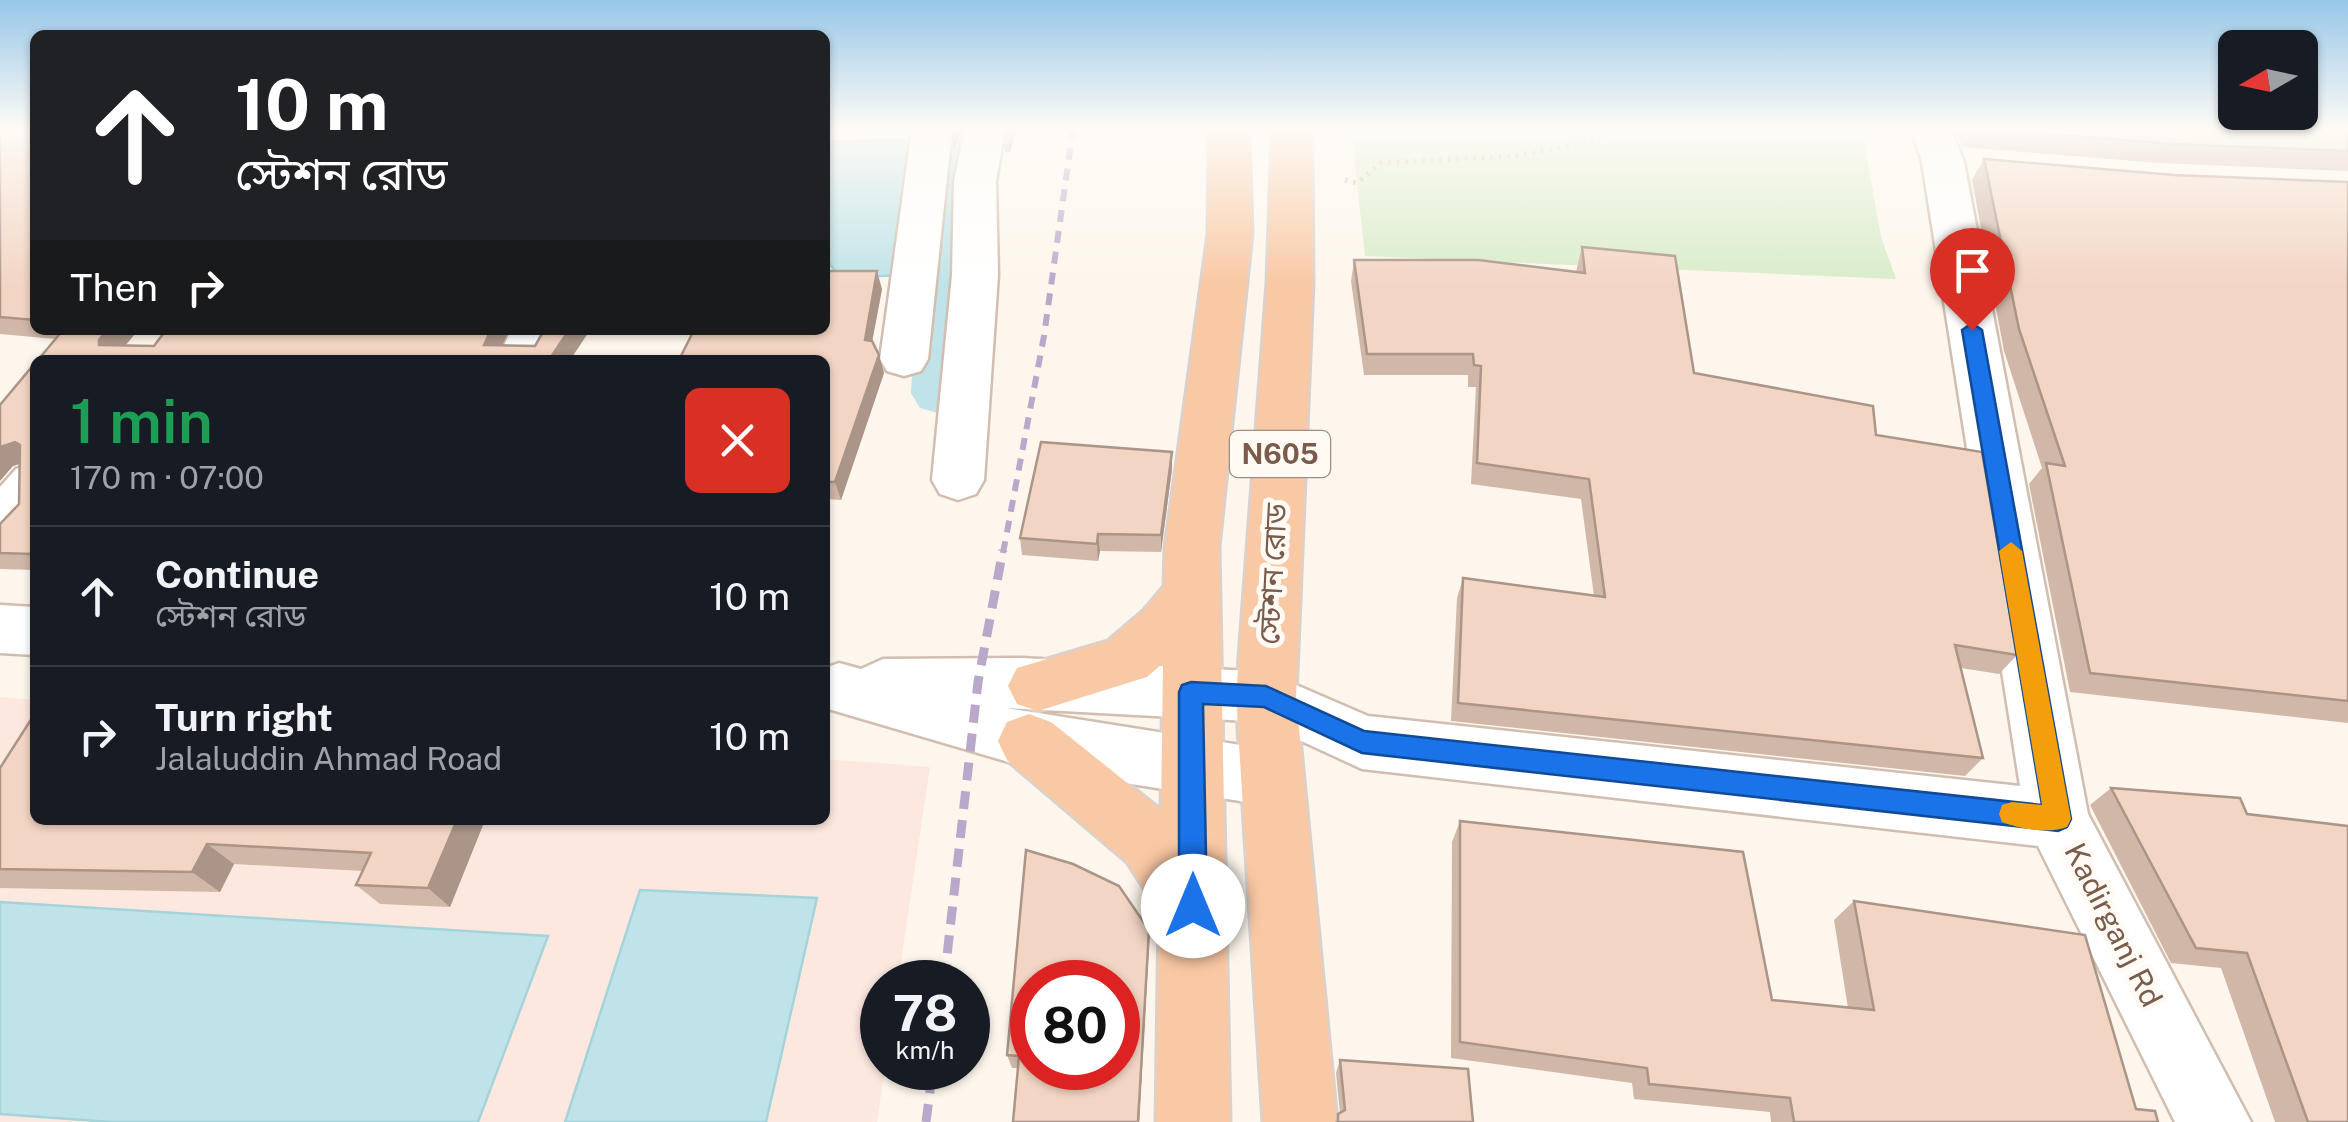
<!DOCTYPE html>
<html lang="en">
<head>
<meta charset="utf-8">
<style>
  :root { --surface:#171b24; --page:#242831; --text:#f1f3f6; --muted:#9ea1a6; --line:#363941 }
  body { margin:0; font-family:"Public Sans","Noto Sans Bengali",sans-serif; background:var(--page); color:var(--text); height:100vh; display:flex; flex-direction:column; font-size:38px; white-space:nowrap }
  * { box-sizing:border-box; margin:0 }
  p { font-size:32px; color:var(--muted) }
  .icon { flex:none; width:55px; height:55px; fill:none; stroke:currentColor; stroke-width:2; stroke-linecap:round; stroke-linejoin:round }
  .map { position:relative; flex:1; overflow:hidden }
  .panel { position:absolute; left:30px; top:355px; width:800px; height:470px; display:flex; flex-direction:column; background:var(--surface); border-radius:15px; box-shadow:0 2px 8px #0004 }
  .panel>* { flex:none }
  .banner { position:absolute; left:30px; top:30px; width:800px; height:305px; border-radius:15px; box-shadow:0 2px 8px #0004; background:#202124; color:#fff; overflow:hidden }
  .needle { width:65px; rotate:261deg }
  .tools { position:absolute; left:2218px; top:30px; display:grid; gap:20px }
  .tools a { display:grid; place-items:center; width:100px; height:100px; border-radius:15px; background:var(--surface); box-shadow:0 2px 8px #0004; font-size:50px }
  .speed { position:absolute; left:860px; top:960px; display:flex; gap:20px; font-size:50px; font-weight:700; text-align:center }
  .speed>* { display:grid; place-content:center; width:130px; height:130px; border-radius:50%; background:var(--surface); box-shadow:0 2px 8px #0004; line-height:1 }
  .speed small { font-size:25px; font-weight:400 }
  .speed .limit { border:15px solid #d22; background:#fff; color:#111 }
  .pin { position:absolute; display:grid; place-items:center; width:85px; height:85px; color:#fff; margin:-102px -42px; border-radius:50% 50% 50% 0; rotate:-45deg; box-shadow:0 0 10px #0007 }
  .pin .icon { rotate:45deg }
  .me { position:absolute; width:110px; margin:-55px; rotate:0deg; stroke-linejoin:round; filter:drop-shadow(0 0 8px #0008) }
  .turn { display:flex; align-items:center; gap:35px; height:210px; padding:0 40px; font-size:45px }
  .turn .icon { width:130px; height:130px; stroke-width:2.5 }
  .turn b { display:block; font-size:70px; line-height:85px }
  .then { display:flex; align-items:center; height:95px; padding:0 40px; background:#0003; gap:20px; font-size:38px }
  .round { display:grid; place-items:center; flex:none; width:105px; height:105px; border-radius:15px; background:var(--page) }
  .head { display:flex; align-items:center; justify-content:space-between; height:170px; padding:0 40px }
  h1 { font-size:60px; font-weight:600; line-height:75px; color:#1e9e55 }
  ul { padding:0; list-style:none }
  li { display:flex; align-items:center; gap:30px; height:140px; padding:0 40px; border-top:2px solid var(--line) }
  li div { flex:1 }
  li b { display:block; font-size:38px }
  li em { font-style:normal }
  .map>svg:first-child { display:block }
  .commercial { fill:#fde8e0 }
  .green { fill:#d8ecc9 }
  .water { fill:#bfe3e8; stroke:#a5d3da; stroke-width:2.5 }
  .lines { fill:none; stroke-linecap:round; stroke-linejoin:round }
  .canal { fill:#bfe3e8; fill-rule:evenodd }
  .minor-casing { stroke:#d1beb0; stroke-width:5 }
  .tertiary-casing { stroke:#d1beb0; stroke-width:5 }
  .trunk-casing { stroke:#dad1cd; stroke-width:5 }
  .path { stroke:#d9b8a5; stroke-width:5; stroke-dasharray:2.5 6; stroke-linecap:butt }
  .minor { fill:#fff; fill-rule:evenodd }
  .tertiary { fill:#fff; fill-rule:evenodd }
  .trunk { fill:#f9c8a4; fill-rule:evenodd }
  .rail-far1 { stroke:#b9a8c9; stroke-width:6; stroke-dasharray:12 9; stroke-linecap:butt }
  .rail { stroke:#b9a8c9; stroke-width:9; stroke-dasharray:18 11; stroke-linecap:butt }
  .wall { fill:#d1b7a8 }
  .shaded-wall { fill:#aa9588 }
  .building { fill:#f3d5c3; stroke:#aa9588; stroke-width:2.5; fill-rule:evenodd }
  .route { fill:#1a73e8; stroke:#114b97; stroke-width:2.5 }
  .slow { fill:#f59e0b }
  .labels { text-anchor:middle; stroke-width:10; stroke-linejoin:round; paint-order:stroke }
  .shield { fill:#fffaf3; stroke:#a28b7f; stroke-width:2.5 }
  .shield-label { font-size:28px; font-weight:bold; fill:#7a5c4d }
  .street-label { font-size:30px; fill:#7a5c4d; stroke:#fffaf3 }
</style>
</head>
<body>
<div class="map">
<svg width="2348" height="1122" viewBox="0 0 2348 1122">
  <rect width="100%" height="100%" fill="#fdf6ec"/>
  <polygon class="commercial" points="0,697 35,700 35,820 825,820 825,759 930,767 898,982 882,982 885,1068 877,1122 0,1122"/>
  <polygon class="green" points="1351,129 1862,129 1881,237 1896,279 1365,256"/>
  <g class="water">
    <polygon points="916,140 902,275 840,278 825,257 825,147 829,141"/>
    <polygon points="640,890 817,898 766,1122 565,1122"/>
    <polygon points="0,902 548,936 478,1122 111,1122 0,1114"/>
  </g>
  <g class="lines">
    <polygon class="canal" points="931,129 981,129 975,186 971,393 962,408 941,414 920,408 911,393 923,186"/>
    <g class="minor-casing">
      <g id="minor">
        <polygon points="912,129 952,129 928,359 921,371 904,376 887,371 880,359"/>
        <polygon points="965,129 1005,129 996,181 998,275 984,480 976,494 958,500 940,494 932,480 952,275 954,181"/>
        <polygon points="1911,129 1951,129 1964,162 2088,814 2251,1122 2175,1122 2038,846 1362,769 1245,715 1236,697 1245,679 1266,672 1368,716 2020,786 1922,162"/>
        <polygon points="511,330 559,330 545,360 497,360"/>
        <polygon points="35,463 35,519 19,538 0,544 0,487 16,469"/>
      </g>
    </g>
    <g class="tertiary-casing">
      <g id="tertiary">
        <polygon points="0,605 35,607 35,655 0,653"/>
        <polygon points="1022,658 1266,672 1287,679 1296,697 1287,715 1266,722 1006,708 1272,750 1294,758 1303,778 1294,798 1272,806 1029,768 825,708 825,668 839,663 861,669 883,659"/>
      </g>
    </g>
    <g class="trunk-casing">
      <g id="trunk">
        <polygon points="1209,129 1249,129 1252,234 1219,547 1230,1122 1156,1122 1159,912 1127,862 1007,760 998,741 1007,722 1029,714 1051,722 1161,810 1163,663 1147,677 1038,711 1017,704 1008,686 1017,668 1108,641 1143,611 1164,586 1165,547 1208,234"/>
        <polygon points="1272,129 1312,129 1313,283 1296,697 1337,1122 1263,1122 1236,697 1267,283"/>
      </g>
    </g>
    <polyline class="path" points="1345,180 1357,183 1381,163 1513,156 1584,143 1620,129"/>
    <use href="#minor" class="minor"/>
    <use href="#tertiary" class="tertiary"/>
    <use href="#trunk" class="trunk"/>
    <polyline class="rail-far1" points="1003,553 1044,336 1073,129"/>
    <g class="rail">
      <polyline points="944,982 978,682 1003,550"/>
      <polyline points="926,1122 933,1068"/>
    </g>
  </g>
  <g class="wall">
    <polygon points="0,129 35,129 35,330 138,330 126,345 154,346 509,330 503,345 535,346 544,330 590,330 570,360 38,360 56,339 0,334"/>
    <polygon points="1017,129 1010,152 1005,152 1002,131"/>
    <polygon points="1954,129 2348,129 2348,171 2159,163 1963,147"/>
    <polygon points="1984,159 2174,175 2348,182 2348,723 2070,692 2029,484 2042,468 2004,351 1972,180"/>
    <polygon points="1582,247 1694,373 1876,435 2017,655 1999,674 1961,668 1983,758 1965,776 1451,721 1457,598 1463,578 1594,596 1581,499 1471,484 1476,387 1468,387 1468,375 1364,375 1351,281 1354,260 1576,272"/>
    <polygon points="882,289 872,342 879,355 884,373 841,500 825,499 825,360"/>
    <polygon points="35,363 35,570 0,569 0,524 19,504 20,464 13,466"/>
    <polygon points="1172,469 1161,552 1100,551 1098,561 1022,555 1020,538"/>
    <polygon points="0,768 35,820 485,820 450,907 380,904 356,885 363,871 234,864 220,892 0,888"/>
    <polygon points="2111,788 2247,814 2348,1122 2275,1122 2221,968 2171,963 2090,805"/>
    <polygon points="1460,821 1772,1000 1848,1008 1834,920 1854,901 2136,1109 2158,1122 1771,1122 1770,1112 1634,1099 1632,1083 1451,1058 1452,842"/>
    <polygon points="1149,930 1149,945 1139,1122 1013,1122 1018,1068 1012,1068 1007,1055"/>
    <polygon points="1340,1060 1473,1122 1335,1122 1340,1113 1336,1073"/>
  </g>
  <g class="shaded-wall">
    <polygon points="951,129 962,129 954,149"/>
    <polygon points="1008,129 1017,129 1010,152 1007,131"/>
    <polygon points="877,271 882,289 869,358 865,340"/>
    <polygon points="107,330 138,330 115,358 99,345 99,340"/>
    <polygon points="491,330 509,330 496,360 484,345"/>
    <polygon points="569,330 590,330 570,360 549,360"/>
    <polygon points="879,355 884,373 841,500 835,482"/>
    <polygon points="15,442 34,459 13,466 0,481 0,447"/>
    <polygon points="1172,452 1172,469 1161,552 1161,535"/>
    <polygon points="1098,534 1100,551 1098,561 1097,544"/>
    <polygon points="457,820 485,820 450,907 428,888"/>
    <polygon points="207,844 234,864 220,892 192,872"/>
    <polygon points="1149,930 1149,945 1139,1122 1138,1122"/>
  </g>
  <g class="building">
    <polygon points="0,129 35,129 35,320 0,317"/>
    <polygon points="1983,129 2348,129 2348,151 2173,144"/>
    <polygon points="1984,159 2174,175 2348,182 2348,701 2090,673 2046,463 2065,466 2019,329"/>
    <polygon points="1582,247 1675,256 1694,373 1873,406 1876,435 1982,452 2017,655 1955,645 1983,758 1458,703 1463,578 1605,597 1589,479 1477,463 1481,366 1474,365 1473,354 1367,354 1354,260 1478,260 1585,273"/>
    <polygon points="825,271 877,271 865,340 872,341 879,355 835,482 825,482 825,360 679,360 694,330 825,330"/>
    <polygon points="63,330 107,330 99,340 99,345 154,346 166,330 491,330 484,345 535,346 544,330 569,330 549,360 38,360"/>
    <polygon points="35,363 35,552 33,554 0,553 0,524 19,504 20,445 15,442 0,447 0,405"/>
    <polygon points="1041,442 1172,452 1161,535 1098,534 1097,544 1020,538"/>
    <polygon points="32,718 35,718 35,820 457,820 428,888 356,885 371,853 207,844 192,872 0,869 0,768"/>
    <polygon points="2111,788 2240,798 2247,814 2348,826 2348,1122 2308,1122 2247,953 2196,948"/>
    <polygon points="1460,821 1743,852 1772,1000 1874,1010 1854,901 2085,935 2136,1109 2155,1111 2158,1122 1794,1122 1790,1098 1649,1084 1647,1068 1460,1042"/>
    <path d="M1026,850l47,14 46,22 30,44 -11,192h-125l6,-66 -12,-1zM1032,982h86v86h-86z"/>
    <polygon points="1340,1060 1468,1069 1473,1122 1338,1122 1338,1114 1345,1110"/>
  </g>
  <linearGradient id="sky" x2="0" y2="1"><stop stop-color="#97c7e8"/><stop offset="0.45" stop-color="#fefbf6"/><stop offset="1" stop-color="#fefbf6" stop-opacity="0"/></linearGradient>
  <rect width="2348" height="286" fill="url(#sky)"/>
  <polygon class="route" points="1972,323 1982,330 2071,819 2067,827 2058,831 1362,753 1264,707 1203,704 1207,906 1202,916 1193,919 1183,916 1179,906 1179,692 1182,685 1191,682 1266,686 1364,731 2042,805 1962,330"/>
  <path class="slow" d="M2011,542l11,9 49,268 -4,8c-18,7 -47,2 -65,-5l-3,-8 3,-9 10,-3 30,3 -43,-254z"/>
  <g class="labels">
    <rect class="shield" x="1230" y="431" width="100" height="46" rx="8"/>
    <g class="shield-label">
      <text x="1280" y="464">N605</text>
    </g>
    <g class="street-label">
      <text transform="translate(1273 574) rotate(-87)" y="10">স্টেশন রোড</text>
      <text transform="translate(2113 925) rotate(63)" y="10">Kadirganj Rd</text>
    </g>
  </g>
</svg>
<div class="tools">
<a><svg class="needle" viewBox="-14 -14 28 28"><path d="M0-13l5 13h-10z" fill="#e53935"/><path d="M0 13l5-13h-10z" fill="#9ea1a6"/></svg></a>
</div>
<div class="speed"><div>78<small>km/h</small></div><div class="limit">80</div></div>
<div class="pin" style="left:1972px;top:330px;background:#d93025"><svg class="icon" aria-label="arrive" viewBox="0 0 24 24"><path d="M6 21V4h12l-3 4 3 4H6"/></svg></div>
<svg class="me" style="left:1193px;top:906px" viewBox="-20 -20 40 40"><circle r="19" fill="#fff"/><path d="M0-13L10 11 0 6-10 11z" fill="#1a73e8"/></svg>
<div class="banner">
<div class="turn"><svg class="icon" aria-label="ahead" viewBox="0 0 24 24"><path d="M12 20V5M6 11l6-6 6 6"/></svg><div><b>10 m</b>স্টেশন রোড</div></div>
<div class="then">Then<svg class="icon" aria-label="right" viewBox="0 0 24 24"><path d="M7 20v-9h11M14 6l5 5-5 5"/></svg></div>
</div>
<section class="panel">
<div class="head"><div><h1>1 min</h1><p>170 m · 07:00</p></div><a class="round" style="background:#d93025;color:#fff"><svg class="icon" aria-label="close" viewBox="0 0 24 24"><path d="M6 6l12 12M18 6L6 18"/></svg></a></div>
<ul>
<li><svg class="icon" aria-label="ahead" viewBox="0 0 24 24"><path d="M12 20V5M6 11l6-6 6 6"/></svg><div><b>Continue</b><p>স্টেশন রোড</p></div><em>10 m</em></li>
<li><svg class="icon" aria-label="right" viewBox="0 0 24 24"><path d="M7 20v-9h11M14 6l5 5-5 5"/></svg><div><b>Turn right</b><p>Jalaluddin Ahmad Road</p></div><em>10 m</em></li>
</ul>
</section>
</div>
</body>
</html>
